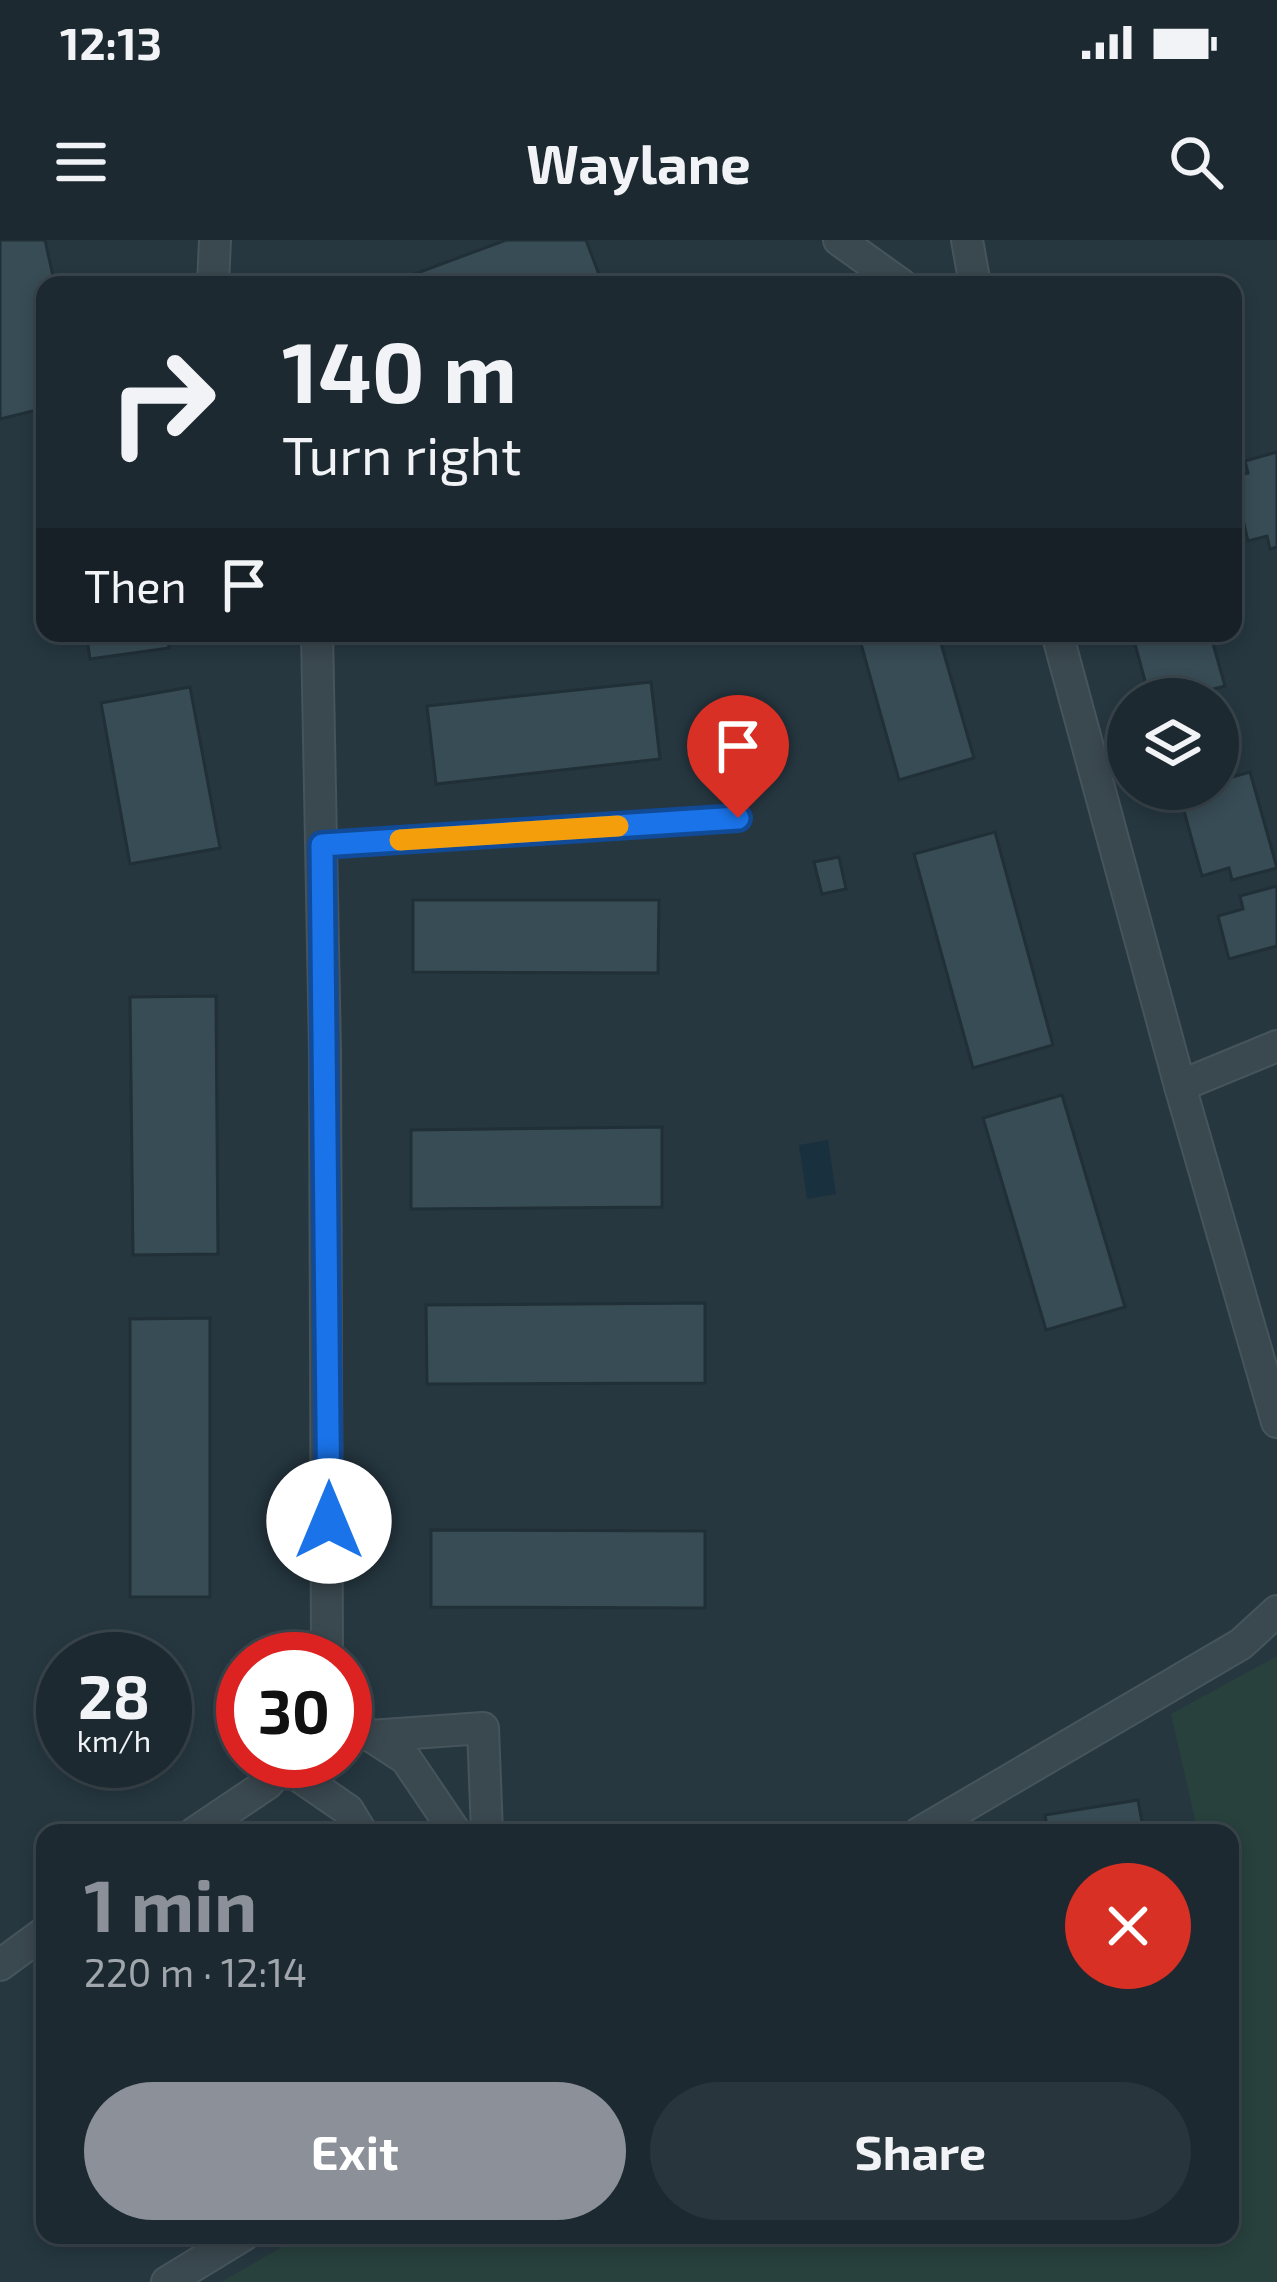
<!DOCTYPE html>
<html lang="en">
<head>
<meta charset="utf-8">
<style>
  :root { --surface:#1c2930; --page:#29353c; --text:#f1f3f6; --muted:#a0a6ab; --line:#3a454c; --accent:#8c9099 }
  body { margin:0; font-family:"Exo 2",sans-serif; background:var(--page); color:var(--text); height:100vh; display:flex; flex-direction:column; font-size:45px; white-space:nowrap }
  * { box-sizing:border-box; margin:0 }
  p { font-size:39px; color:var(--muted) }
  .icon { flex:none; width:66px; height:66px; fill:none; stroke:currentColor; stroke-width:2; stroke-linecap:round; stroke-linejoin:round }
  .map { position:relative; flex:1; overflow:hidden }
  .sheet { position:absolute; left:36px; top:1584px; width:1203px; height:420px; display:flex; flex-direction:column; background:var(--surface); border-radius:24px; box-shadow:0 6px 18px #0003,0 0 0 3px var(--line) }
  .sheet>* { flex:none }
  .banner { position:absolute; left:36px; top:36px; width:1206px; height:366px; border-radius:24px; box-shadow:0 6px 18px #0003,0 0 0 3px var(--line); background:#1c2930; color:var(--text); overflow:hidden }
  .controls { position:absolute; left:1107px; top:438px; display:grid; gap:24px }
  .controls a { display:grid; place-items:center; width:132px; height:132px; border-radius:50%; background:var(--surface); box-shadow:0 6px 18px #0003,0 0 0 3px var(--line); font-size:60px }
  .speed { position:absolute; left:36px; top:1392px; display:flex; gap:24px; font-size:60px; font-weight:700; text-align:center }
  .speed>* { display:grid; place-content:center; width:156px; height:156px; border-radius:50%; background:var(--surface); box-shadow:0 6px 18px #0003,0 0 0 3px var(--line); line-height:1 }
  .speed small { font-size:30px; font-weight:400 }
  .speed .limit { border:18px solid #d22; background:#fff; color:#111 }
  .pin { position:absolute; display:grid; place-items:center; width:102px; height:102px; color:#fff; margin:-123px -51px; border-radius:50% 50% 50% 0; rotate:-45deg; box-shadow:0 0 12px #0007 }
  .pin .icon { rotate:45deg }
  .me { position:absolute; width:132px; margin:-66px; rotate:0deg; stroke-linejoin:round; filter:drop-shadow(0 0 9px #0008) }
  .turn { display:flex; align-items:center; gap:42px; height:252px; padding:0 48px; font-size:54px }
  .turn .icon { width:156px; height:156px; stroke-width:2.5 }
  .turn b { display:block; font-size:84px; line-height:102px }
  .then { display:flex; align-items:center; height:114px; padding:0 48px; background:#0003; gap:24px; font-size:45px }
  .round { display:grid; place-items:center; flex:none; width:126px; height:126px; border-radius:63px; background:var(--page) }
  .summary { display:flex; align-items:center; justify-content:space-between; height:204px; padding:0 48px }
  h1 { font-size:72px; font-weight:700; line-height:90px; color:var(--accent) }
  .primary-button { display:flex; gap:24px; margin-top:auto; padding:24px 48px }
  .primary-button a { flex:1; height:138px; border-radius:72px; background:var(--accent); color:#fff; font-size:48px; font-weight:700; line-height:138px; text-align:center }
  .primary-button a+a { background:var(--page); color:var(--text) }
  .status { display:flex; justify-content:space-between; align-items:center; height:84px; padding:0 60px; background:var(--surface); direction:ltr }
  .status svg { height:33px; fill:currentColor }
  header { display:flex; justify-content:space-between; align-items:center; height:156px; padding:0 48px; background:var(--surface); font-size:54px; font-weight:700 }
  .map>svg:first-child { display:block }
  .green { fill:#28413d }
  .water { fill:#19313e }
  .building { fill:#384c55; stroke:#212f37; stroke-width:3 }
  .lines { fill:none; stroke-linecap:round; stroke-linejoin:round }
  .service-casing { stroke:#46545c; stroke-width:20 }
  .minor-casing { stroke:#46545c; stroke-width:34 }
  .service { stroke:#3a484f; stroke-width:15 }
  .minor { stroke:#3a484f; stroke-width:30 }
  .route-casing { stroke:#114b97; stroke-width:30 }
  .route { stroke:#1a73e8; stroke-width:21 }
  .slow { stroke:#f59e0b; stroke-width:21 }
</style>
</head>
<body>
<div class="status"><b>12:13</b><svg viewBox="0 0 49 12"><path d="M0 12V9h3v3zM5 12V6h3v6zM10 12V3h3v9zM15 12V0h3v12zM26 1h20v11H26zM47 4h2v5h-2z"/></svg></div>
<header><svg class="icon" aria-label="menu" viewBox="0 0 24 24"><path d="M4 6h16M4 12h16M4 18h16"/></svg>Waylane<svg class="icon" aria-label="search" viewBox="0 0 24 24"><circle cx="10" cy="10" r="6"/><path d="M15 15l6 6"/></svg></header>
<div class="map">
<svg width="1277" height="2042" viewBox="0 0 1277 2042">
  <rect width="100%" height="100%" fill="#263740"/>
  <polygon class="green" points="1277,1416 1277,2042 221,2042 303,1995 1230,1995 1230,1593 1198,1593 1171,1474"/>
  <polygon class="water" points="828,900 836,954 807,959 799,905"/>
  <g class="building">
    <polygon points="0,0 45,0 55,45 45,45 45,168 0,179"/>
    <polygon points="506,0 586,0 603,45 385,45"/>
    <polygon points="1277,212 1277,307 1270,309 1267,296 1248,301 1233,237 1248,233 1245,221"/>
    <polygon points="86,393 167,393 169,408 90,419"/>
    <polygon points="858,393 938,393 974,518 899,540"/>
    <polygon points="1132,393 1210,393 1225,446 1188,456 1184,441 1148,452"/>
    <polygon points="651,442 660,519 436,544 427,466"/>
    <polygon points="190,447 220,608 130,624 101,463"/>
    <polygon points="1250,532 1277,628 1232,640 1229,628 1202,636 1182,564 1212,556 1210,549 1218,549 1218,541"/>
    <polygon points="995,592 1053,805 973,828 914,614"/>
    <polygon points="839,617 846,649 822,654 814,622"/>
    <polygon points="1277,646 1277,706 1229,719 1218,676 1243,669 1240,656"/>
    <polygon points="413,660 659,660 658,733 413,732"/>
    <polygon points="216,756 218,1014 133,1015 130,757"/>
    <polygon points="1062,855 1125,1067 1046,1090 983,878"/>
    <polygon points="662,887 662,967 411,969 411,890"/>
    <polygon points="705,1063 705,1143 427,1144 426,1065"/>
    <polygon points="210,1078 210,1357 130,1357 130,1079"/>
    <polygon points="431,1290 705,1291 705,1368 431,1367"/>
    <polygon points="1138,1560 1144,1593 1048,1593 1045,1575"/>
  </g>
  <g class="lines">
    <g class="service-casing">
      <polyline id="service" points="322,605 738,578"/>
    </g>
    <g class="minor-casing">
      <g id="minor">
        <polyline points="839,0 902,45"/>
        <polyline points="967,0 975,45"/>
        <polyline points="213,45 215,0"/>
        <polyline points="317,393 325,811 327,1419"/>
        <polyline points="1057,393 1180,846 1277,1182"/>
        <polyline points="1180,846 1277,806"/>
        <polyline points="345,1479 406,1519 456,1593"/>
        <polyline points="370,1496 483,1488 487,1593"/>
        <polyline points="284,1526 348,1570 362,1593"/>
        <polyline points="194,1593 267,1544 288,1521"/>
        <polyline points="919,1593 1241,1404 1277,1371"/>
        <polyline points="0,1725 45,1692"/>
        <polyline points="167,2042 244,1995"/>
      </g>
    </g>
    <use href="#service" class="service"/>
    <use href="#minor" class="minor"/>
  </g>
  <g class="lines">
    <g class="route-casing">
      <polyline id="route" points="329,1281 322,605 738,578"/>
    </g>
    <use href="#route" class="route"/>
    <polyline class="slow" points="400,600 618,586"/>
  </g>
</svg>
<div class="controls">
<a><svg class="icon" aria-label="layers" viewBox="0 0 24 24"><path d="M12 4l9 5-9 5-9-5zM3 14l9 5 9-5"/></svg></a>
</div>
<div class="speed"><div>28<small>km/h</small></div><div class="limit">30</div></div>
<div class="pin" style="left:738px;top:578px;background:#d93025"><svg class="icon" aria-label="arrive" viewBox="0 0 24 24"><path d="M6 21V4h12l-3 4 3 4H6"/></svg></div>
<svg class="me" style="left:329px;top:1281px" viewBox="-20 -20 40 40"><circle r="19" fill="#fff"/><path d="M0-13L10 11 0 6-10 11z" fill="#1a73e8"/></svg>
<div class="banner">
<div class="turn"><svg class="icon" aria-label="right" viewBox="0 0 24 24"><path d="M7 20v-9h11M14 6l5 5-5 5"/></svg><div><b>140 m</b>Turn right</div></div>
<div class="then">Then<svg class="icon" aria-label="arrive" viewBox="0 0 24 24"><path d="M6 21V4h12l-3 4 3 4H6"/></svg></div>
</div>
<section class="sheet">
<div class="summary"><div><h1>1 min</h1><p>220 m · 12:14</p></div><a class="round" style="background:#d93025;color:#fff"><svg class="icon" aria-label="close" viewBox="0 0 24 24"><path d="M6 6l12 12M18 6L6 18"/></svg></a></div>
<div class="primary-button"><a>Exit</a><a>Share</a></div>
</section>
</div>
</body>
</html>
